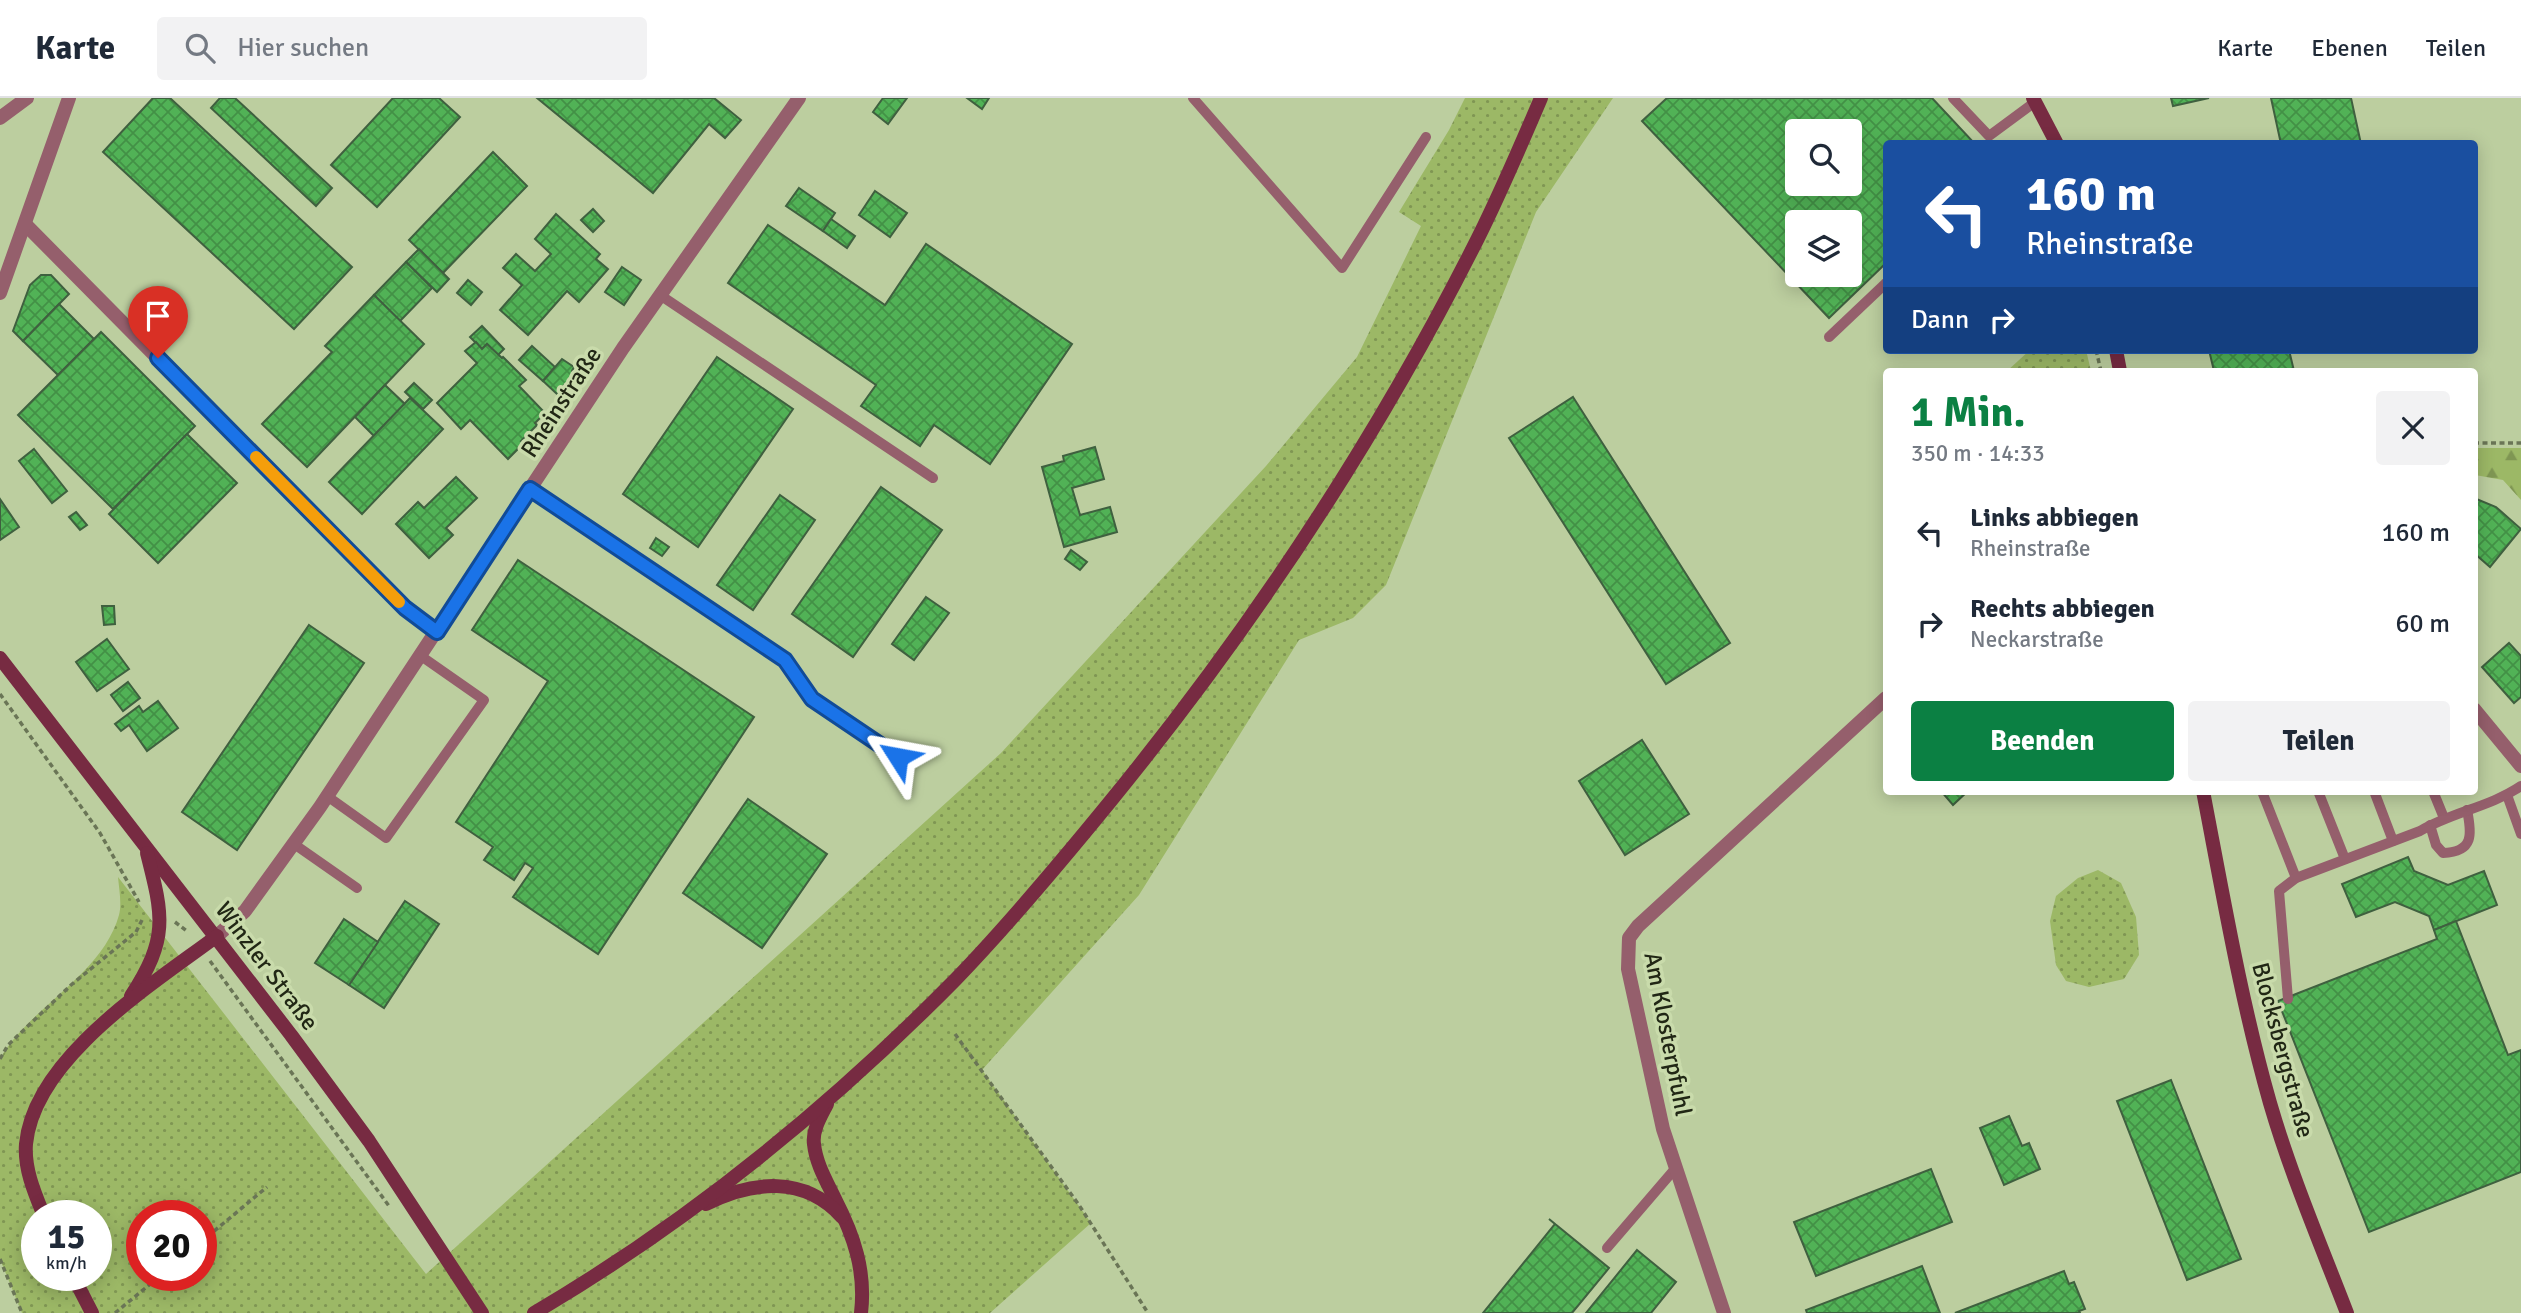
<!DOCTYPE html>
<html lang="de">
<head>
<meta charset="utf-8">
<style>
  :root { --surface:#fff; --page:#f2f2f3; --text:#1f2937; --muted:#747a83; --line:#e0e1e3; --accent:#0b8043 }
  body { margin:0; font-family:Signika,sans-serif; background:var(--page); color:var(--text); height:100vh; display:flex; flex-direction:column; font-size:26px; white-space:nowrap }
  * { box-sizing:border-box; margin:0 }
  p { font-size:23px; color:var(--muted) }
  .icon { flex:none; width:38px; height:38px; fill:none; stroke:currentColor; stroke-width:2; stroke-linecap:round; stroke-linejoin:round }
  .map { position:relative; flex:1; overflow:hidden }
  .drawer { position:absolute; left:1883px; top:270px; width:595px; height:427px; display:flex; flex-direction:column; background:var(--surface); border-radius:7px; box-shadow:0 4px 18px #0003 }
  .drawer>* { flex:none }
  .top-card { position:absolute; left:1883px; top:42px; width:595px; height:214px; border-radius:7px; box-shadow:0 4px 18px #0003; background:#1a4fa0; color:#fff; overflow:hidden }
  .tools { position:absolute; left:1785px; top:21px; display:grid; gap:14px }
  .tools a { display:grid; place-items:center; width:77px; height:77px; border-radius:7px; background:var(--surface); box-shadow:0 4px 18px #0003; font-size:35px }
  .speed { position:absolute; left:21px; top:1102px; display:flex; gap:14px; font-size:35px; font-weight:700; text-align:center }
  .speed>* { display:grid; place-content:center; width:91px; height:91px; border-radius:50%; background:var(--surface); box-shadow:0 4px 18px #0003; line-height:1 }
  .speed small { font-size:18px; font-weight:400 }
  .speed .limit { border:10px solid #d22; background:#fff; color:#111 }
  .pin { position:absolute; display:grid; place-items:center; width:60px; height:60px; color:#fff; margin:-72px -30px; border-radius:50% 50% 50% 0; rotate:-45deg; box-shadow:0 0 7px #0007 }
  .pin .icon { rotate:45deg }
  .me { position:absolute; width:77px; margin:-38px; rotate:304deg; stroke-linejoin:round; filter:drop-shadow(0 0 5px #0008) }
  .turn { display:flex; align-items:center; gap:24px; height:147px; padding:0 28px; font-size:32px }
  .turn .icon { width:91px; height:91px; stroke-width:2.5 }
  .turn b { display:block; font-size:49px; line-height:60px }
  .then { display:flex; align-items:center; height:66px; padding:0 28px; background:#0003; gap:14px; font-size:26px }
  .round { display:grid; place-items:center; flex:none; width:74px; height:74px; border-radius:7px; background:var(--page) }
  .overview { display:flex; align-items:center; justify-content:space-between; height:119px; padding:0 28px }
  h1 { font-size:42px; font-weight:700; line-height:52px; color:var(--accent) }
  .primary-button { display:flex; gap:14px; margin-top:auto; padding:14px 28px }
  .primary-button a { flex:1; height:80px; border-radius:7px; background:var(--accent); color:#fff; font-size:28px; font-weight:700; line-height:80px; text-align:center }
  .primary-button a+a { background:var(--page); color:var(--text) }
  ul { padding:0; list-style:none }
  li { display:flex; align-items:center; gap:21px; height:91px; padding:0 28px }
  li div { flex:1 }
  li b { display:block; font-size:26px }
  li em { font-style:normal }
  header { display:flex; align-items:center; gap:42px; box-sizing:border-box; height:98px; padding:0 35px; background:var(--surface); border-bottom:2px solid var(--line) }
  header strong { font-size:33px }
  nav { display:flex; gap:38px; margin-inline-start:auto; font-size:24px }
  .search { width:490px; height:63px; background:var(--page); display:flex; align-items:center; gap:18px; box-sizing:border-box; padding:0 24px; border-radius:7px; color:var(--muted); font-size:26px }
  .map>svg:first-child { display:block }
  .grass { fill:url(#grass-dots); fill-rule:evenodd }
  .forest { fill:url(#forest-firs) }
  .building { fill:url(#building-cross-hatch); stroke:#3f603f; stroke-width:2; fill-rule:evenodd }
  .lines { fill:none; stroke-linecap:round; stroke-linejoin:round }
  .path { stroke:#6a7556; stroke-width:3.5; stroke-dasharray:5 3.5; stroke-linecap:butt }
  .lane { stroke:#955f6c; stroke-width:10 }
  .street { stroke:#955f6c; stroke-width:14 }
  .secondary { stroke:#772b42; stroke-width:14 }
  .route-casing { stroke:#114b97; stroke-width:18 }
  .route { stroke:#1a73e8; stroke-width:12 }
  .slow { stroke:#f59e0b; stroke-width:12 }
  .labels { text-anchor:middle; stroke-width:7; stroke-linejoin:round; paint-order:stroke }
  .street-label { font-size:24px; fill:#212715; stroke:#c9dbab }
</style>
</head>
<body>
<header>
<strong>Karte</strong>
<div class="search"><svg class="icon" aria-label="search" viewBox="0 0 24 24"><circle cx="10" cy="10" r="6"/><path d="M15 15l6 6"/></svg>Hier suchen</div>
<nav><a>Karte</a><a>Ebenen</a><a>Teilen</a></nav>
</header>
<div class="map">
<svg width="2521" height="1215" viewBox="0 0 2521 1215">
  <defs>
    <pattern id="grass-dots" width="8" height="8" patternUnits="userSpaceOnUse" patternTransform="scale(1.75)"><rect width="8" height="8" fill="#9cb866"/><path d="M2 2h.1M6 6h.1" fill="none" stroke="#7f9653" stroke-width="1.8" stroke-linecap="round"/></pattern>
    <pattern id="forest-firs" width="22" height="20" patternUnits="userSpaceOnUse" patternTransform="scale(1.75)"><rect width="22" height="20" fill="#9cb866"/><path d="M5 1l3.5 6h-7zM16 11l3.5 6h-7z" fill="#7f9653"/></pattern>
    <pattern id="building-cross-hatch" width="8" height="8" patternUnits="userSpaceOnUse" patternTransform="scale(1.75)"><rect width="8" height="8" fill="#51b256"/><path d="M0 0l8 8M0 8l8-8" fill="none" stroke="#439146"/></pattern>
  </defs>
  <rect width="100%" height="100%" fill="#bcce9f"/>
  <g class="grass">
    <path d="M1465,0h148l-77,114 -150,373 -33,33 -54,22 -160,255 -157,175 109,153 -101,90h-968l-22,-54v-200c28,-51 102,-83 119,-144 3,-11 0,-26 -1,-38l308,397 575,-521 265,-287 91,-109 64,-131 -22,-14 50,-82zM37,1118h59v60h-59zM142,1118h59v60h-59z"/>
    <polygon points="2030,252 2086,252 2091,273 2007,273"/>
    <polygon points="2098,772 2121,785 2136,819 2139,857 2124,881 2089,889 2066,883 2056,867 2050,823 2056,798 2078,780"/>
  </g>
  <polygon class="forest" points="2475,350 2521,350 2521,402 2503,382 2475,377"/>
  <g class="building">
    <polygon points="153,0 170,0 352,169 294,231 103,54"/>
    <polygon points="220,0 235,0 332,90 316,108 211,10"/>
    <polygon points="393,0 439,0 460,19 377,109 331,67"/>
    <polygon points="537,0 714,0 741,22 725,40 709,26 653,95"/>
    <polygon points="883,0 907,0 888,26 873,14"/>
    <polygon points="967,0 989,0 982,11"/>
    <path d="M1667,0h265l43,46h-89v119l-57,55 -187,-197zM1797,33h53v53h-53zM1797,124h53v53h-53z"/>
    <polygon points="2171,0 2209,0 2173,8"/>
    <polygon points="2271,0 2351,0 2361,46 2281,46"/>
    <polygon points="493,54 527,88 443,175 409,142"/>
    <polygon points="799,90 835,115 823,133 786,108"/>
    <polygon points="875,93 907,115 890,139 859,117"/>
    <polygon points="593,111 604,123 593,134 581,122"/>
    <polygon points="556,116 600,156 596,161 608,171 579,204 567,193 528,237 500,212 522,187 503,170 516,156 535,173 551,156 535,141"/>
    <polygon points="831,121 855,138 847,150 823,133"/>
    <polygon points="768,127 885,207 926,146 1072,246 990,366 934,327 920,348 861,308 876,287 728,185"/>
    <polygon points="419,151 449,181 437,194 406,164"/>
    <polygon points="406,164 432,190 400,223 374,197"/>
    <polygon points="622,169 641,182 624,207 605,194"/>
    <polygon points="41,177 51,177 69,196 23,243 13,233 30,187"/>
    <polygon points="468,182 482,194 471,207 457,195"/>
    <polygon points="374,197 424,246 307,369 262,326 332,254 325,248"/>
    <polygon points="59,206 94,241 58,277 23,243"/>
    <polygon points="482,228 504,251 498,257 487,246 482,251 470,239"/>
    <polygon points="101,234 195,328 113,411 18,317"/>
    <polygon points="476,244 482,251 487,246 502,260 503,259 526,282 519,288 545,315 535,325 537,327 521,343 524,345 508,361 470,322 461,331 437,305 477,265 465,253"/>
    <polygon points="532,248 555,269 543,283 519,262"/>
    <polygon points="2209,252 2289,252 2294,273 2214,273"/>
    <polygon points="717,259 793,311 698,449 623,396"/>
    <polygon points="562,261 574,269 572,273 578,278 570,291 564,287 557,296 543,283"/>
    <polygon points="414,285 432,302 423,311 405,294"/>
    <polygon points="385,287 405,306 374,338 355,319"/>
    <polygon points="1573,299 1730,545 1666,586 1509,340"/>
    <polygon points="410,300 443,331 362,416 329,384"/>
    <polygon points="187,336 237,385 158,465 109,416"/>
    <polygon points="1095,349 1104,381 1072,390 1080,417 1110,409 1117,434 1064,449 1042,369 1064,363 1063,358"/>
    <polygon points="34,351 67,393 52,405 19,363"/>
    <polygon points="456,379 477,400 446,430 453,437 429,460 396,426 418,404 424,410"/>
    <polygon points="881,389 942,432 853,559 792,516"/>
    <polygon points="780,397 815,422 753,512 717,487"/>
    <polygon points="2474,400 2496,409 2521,431 2490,469 2474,455"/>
    <polygon points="0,401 19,429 0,442"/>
    <polygon points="76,414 87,427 80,432 69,419"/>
    <polygon points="656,440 669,449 662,458 650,450"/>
    <polygon points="1071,452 1087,464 1080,472 1065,461"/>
    <polygon points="518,462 754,619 598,856 513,799 533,770 525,765 514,782 484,762 493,749 456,724 548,583 472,532"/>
    <polygon points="926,499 949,515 914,562 892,546"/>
    <polygon points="102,508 114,508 115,526 104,527"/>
    <polygon points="309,527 364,565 237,752 182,714"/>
    <polygon points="107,541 129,571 97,593 76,564"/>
    <polygon points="2509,545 2521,558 2521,599 2514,605 2482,569"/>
    <polygon points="128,584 140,600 123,613 111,597"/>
    <polygon points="158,603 178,630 147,653 129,627 121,633 115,626 139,608 143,614"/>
    <polygon points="1642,642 1689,716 1625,757 1579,683"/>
    <polygon points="1941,693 1968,693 1953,707"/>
    <polygon points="748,701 827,756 762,850 683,795"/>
    <polygon points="2408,759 2414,773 2448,787 2484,773 2497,807 2434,832 2429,818 2395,804 2356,819 2342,786"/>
    <polygon points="405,803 439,826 384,910 349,887"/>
    <polygon points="344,821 378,844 349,887 315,865"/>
    <polygon points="2456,823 2508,957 2521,952 2521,1074 2369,1134 2278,903 2437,841 2434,832"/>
    <polygon points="2171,982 2241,1161 2187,1182 2117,1003"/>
    <polygon points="2009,1018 2022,1048 2029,1045 2040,1071 2004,1087 1980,1030"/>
    <polygon points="1931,1071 1952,1124 1816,1178 1794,1124"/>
    <polygon points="1549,1121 1609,1170 1572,1215 1483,1215 1555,1126"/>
    <polygon points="1637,1152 1676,1184 1651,1215 1586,1215"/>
    <polygon points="1922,1168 1940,1215 1807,1215 1806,1212"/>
    <polygon points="2064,1173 2069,1186 2074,1184 2085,1211 2079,1213 2080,1215 1955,1215"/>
  </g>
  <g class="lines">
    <g class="path">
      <polyline points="2096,252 2101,273"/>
      <polyline points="2474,345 2521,345"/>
      <polyline points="0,596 100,735 139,804"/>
      <polyline points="175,824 188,834"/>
      <polyline points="210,863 389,1108"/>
      <polyline points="955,936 1079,1107 1148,1215"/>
      <polyline points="0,961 8,947 71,887 136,834 142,822"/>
      <polyline points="201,1144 267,1089"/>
      <polyline points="0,1161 22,1215"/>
      <polyline points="115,1215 160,1178"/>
    </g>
    <g class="lane">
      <polyline points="1193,0 1342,170 1426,39"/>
      <polyline points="1953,0 1989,38 2035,4"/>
      <polyline points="660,197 933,380"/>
      <polyline points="1829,239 1886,185"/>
      <polyline points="530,391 785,562 812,601 898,659"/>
      <polyline points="2318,693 2345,761"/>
      <polyline points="2374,693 2393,743"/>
      <polyline points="2433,693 2444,720"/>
      <polyline points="2263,696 2296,780"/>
      <polyline points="2507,697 2521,736"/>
      <polyline points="327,698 386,740 484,602 421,558"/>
      <path d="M2430,727l6,20 7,8c31,-1 29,-19 24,-43"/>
      <polyline points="294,746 357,790"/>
      <path d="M2288,901l-9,-108 17,-13 124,-47c32,-19 70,-24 101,-45"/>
      <polyline points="1607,1150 1674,1072"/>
    </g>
    <g class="street">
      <polyline points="0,20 27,0"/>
      <polyline points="25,126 405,510 437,534"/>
      <polyline points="0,195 69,0"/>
      <polyline points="2474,611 2521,668"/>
      <polyline points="217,838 245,813 320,709 623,250 799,0"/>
      <polyline points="1724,1215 1663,1031 1628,871 1629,840 1638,828 1886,600"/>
    </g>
    <g class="secondary">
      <polyline points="2033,0 2057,46"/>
      <polyline points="2116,252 2120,273"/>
      <polyline points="0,560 291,937 369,1043 482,1215"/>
      <path d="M2203,693c20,104 38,210 67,312 21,72 50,140 77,210"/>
      <path d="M131,898c38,-58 32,-80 16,-143"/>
      <path d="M827,1006c-6,12 -15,26 -13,40 2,20 13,38 21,55 19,37 31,72 26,114"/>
      <path d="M706,1106c46,-23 98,-29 136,13"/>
      <path d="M44,1118c-9,-22 -20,-47 -18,-72 8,-86 127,-160 191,-208"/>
      <polyline points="73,1178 92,1215"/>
      <path d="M534,1215c155,-91 297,-207 422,-334 54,-56 104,-116 153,-176 143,-175 268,-364 369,-565 23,-46 43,-93 63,-140"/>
    </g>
  </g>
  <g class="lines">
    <g class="route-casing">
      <polyline id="route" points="158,260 405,510 437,534 530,391 785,562 812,601 898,659"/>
    </g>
    <use href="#route" class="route"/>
    <polyline class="slow" points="256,359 399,504"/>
  </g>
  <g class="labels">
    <g class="street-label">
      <text transform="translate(561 304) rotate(-57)" y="8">Rheinstraße</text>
      <text transform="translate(267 868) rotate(53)" y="8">Winzler Straße</text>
      <text transform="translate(1668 936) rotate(79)" y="8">Am Klosterpfuhl</text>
      <text transform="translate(2283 952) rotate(75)" y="8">Blocksbergstraße</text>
    </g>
  </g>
</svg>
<div class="tools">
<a><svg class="icon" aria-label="search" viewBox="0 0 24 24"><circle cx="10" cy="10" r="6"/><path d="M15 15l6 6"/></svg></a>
<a><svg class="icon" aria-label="layers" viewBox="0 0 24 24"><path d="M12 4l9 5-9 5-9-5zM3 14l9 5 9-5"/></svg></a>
</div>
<div class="speed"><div>15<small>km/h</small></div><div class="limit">20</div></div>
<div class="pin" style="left:158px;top:260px;background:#d93025"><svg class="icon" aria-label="arrive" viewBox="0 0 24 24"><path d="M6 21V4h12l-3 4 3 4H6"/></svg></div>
<svg class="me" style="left:898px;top:659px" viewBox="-20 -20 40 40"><path d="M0-17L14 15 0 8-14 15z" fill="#1a73e8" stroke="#fff" stroke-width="4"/></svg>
<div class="top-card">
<div class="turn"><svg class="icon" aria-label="left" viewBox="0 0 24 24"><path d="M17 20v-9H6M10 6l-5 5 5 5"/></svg><div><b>160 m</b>Rheinstraße</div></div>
<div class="then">Dann<svg class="icon" aria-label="right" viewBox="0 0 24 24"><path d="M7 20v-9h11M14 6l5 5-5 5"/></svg></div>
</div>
<section class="drawer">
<div class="overview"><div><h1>1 Min.</h1><p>350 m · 14:33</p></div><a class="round"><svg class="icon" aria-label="close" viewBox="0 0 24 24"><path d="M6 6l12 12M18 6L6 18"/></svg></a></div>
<ul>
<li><svg class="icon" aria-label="left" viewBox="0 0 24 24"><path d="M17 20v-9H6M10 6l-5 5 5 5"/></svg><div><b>Links abbiegen</b><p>Rheinstraße</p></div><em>160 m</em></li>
<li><svg class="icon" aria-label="right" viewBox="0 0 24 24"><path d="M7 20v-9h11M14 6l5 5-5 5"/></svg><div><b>Rechts abbiegen</b><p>Neckarstraße</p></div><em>60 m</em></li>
</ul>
<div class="primary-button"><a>Beenden</a><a>Teilen</a></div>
</section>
</div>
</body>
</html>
